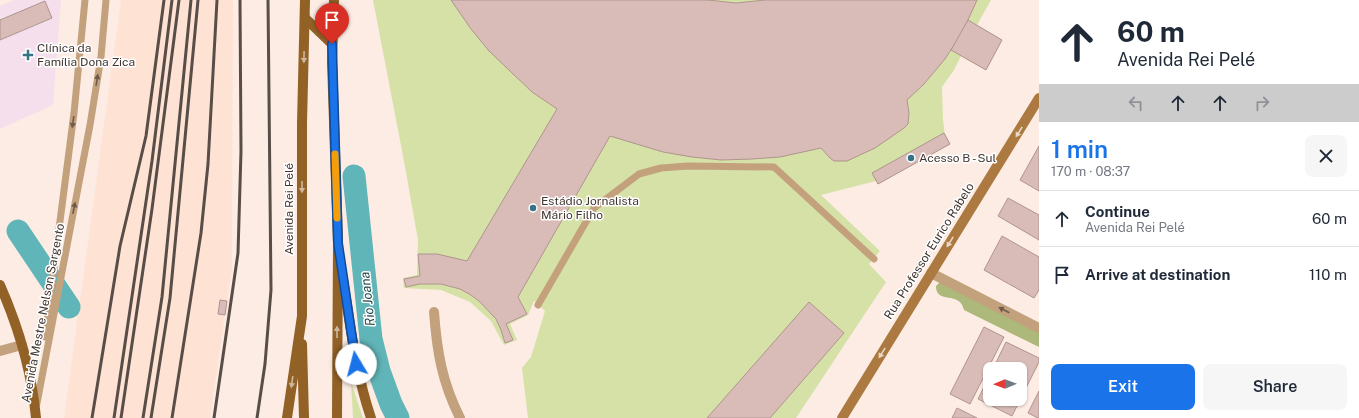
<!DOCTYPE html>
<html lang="en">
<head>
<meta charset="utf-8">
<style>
  :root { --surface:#fff; --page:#f6f6f7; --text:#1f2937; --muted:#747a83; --line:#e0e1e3; --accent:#1a73e8 }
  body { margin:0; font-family:"Public Sans",sans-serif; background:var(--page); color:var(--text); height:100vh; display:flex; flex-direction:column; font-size:15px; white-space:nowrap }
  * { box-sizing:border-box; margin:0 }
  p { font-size:13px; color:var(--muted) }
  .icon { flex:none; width:22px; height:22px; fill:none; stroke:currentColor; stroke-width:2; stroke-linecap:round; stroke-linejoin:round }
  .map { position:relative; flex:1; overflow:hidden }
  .panel { display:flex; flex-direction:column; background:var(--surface); width:320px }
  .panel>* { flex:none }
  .banner { background:#fff; color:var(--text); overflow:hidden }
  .needle { width:26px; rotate:269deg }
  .controls { position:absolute; left:983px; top:362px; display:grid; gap:8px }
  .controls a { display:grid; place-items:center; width:44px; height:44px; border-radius:8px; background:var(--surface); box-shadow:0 1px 3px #0004; font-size:20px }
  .pin { position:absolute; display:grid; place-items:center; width:34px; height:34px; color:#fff; margin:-41px -17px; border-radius:50% 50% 50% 0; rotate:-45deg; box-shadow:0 0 4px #0007 }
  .pin .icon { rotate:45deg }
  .me { position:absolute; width:44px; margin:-22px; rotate:352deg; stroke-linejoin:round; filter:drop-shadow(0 0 3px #0008) }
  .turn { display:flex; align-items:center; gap:14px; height:84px; padding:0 12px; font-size:18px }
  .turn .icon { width:52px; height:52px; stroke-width:2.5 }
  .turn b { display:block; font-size:28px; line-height:34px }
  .lanes { display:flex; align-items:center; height:38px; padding:0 12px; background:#0003; justify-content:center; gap:20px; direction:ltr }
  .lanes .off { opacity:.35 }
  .round { display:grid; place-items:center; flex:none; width:42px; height:42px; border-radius:8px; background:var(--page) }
  .overview { display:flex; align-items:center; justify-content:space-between; height:68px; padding:0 12px }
  h1 { font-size:24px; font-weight:600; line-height:30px; color:var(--accent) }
  .cta { display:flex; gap:8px; margin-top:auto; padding:8px 12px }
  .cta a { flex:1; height:46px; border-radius:8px; background:var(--accent); color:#fff; font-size:16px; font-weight:600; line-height:46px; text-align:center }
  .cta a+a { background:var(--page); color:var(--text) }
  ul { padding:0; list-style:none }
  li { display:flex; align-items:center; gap:12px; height:56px; padding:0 12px; border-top:1px solid var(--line) }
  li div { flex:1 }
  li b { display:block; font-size:15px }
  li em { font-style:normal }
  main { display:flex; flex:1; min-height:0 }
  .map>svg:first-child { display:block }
  .built { fill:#fee3d5 }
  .medical { fill:#f5dfec }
  .green { fill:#d6e1a7 }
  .forest { fill:#adb87b }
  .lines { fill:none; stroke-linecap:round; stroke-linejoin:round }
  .river { stroke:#60b5b8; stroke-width:23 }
  .building { fill:#d9bcb7; stroke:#af948e }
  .lane { stroke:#c3a17d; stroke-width:7 }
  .street { stroke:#c3a17d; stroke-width:10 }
  .secondary { stroke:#ac7a40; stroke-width:10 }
  .primary { stroke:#916126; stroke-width:10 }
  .rail { stroke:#584d47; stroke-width:3 }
  .oneway { fill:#ceb89d }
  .oneway2 { fill:#6e5b4c }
  .oneway3 { fill:#e6d7c6 }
  .route-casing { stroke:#114b97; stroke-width:10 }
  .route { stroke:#1a73e8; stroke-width:7 }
  .slow { stroke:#f59e0b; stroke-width:7 }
  .poi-dot { fill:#337587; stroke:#fff; stroke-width:1.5 }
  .labels { text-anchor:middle; stroke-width:3; stroke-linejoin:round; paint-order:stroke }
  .poi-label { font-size:12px; fill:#413631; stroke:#fff; text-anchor:start }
  .street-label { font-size:12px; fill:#413631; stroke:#fff }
  .water-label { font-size:13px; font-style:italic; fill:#21494a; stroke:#fff }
</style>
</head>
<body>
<main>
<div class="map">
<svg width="1039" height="418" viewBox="0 0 1039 418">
  <rect width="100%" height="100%" fill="#fcece4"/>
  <polygon class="built" points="121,0 233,0 232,268 210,418 64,418"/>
  <polygon class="medical" points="14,0 61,0 53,105 0,129 0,6"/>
  <g class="green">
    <polygon points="373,0 991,0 977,25 1002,40 986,70 961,56 954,70 942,87 943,120 945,135 950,144 878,184 876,181 821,195 880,251 869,264 886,282 796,418 528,418 522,368 531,357 545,311 534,301 528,315 510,324 517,340 504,345 491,321 470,302 441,290 404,288 403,278 417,275 418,240 404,161"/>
    <polygon points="351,382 363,418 353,418"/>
  </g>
  <path class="forest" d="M941,281l98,50v16l-75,-37c-4,-20 -28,-5 -28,-24z"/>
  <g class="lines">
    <g class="river">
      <polyline points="354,176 371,339 379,371 391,404 398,418"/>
      <polyline points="18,231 69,307"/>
    </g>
  </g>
  <g class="building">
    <polygon points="451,0 708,0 736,3 765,0 977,0 963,31 945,59 924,84 907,100 909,113 908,124 904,128 875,148 847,161 834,161 830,158 821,148 780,157 752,159 721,160 692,157 663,152 610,136 518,297 527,314 506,324 513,340 505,343 501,330 496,319 480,302 471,295 460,289 441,284 420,284 406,287 404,279 420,276 418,254 437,254 467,261 557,109 532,92 489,51 471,29"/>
    <polygon points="45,1 52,18 0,40 0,20"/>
    <polygon points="968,20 1002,40 986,70 951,50"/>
    <polygon points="944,133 950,144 878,184 872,173"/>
    <polygon points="1039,146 1039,191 1020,180"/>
    <polygon points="1008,198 1039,215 1039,240 998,216"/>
    <polygon points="1002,236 1039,257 1039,290 1034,298 984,270"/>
    <polygon points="220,300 227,301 225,315 218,314"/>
    <polygon points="809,302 844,333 770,418 707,418"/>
    <polygon points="984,327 1004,337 970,404 950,394"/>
    <polygon points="1006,342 1039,358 1039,362 1012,416 978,399 990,375 990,399 1020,399 1020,369 993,369"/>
    <polygon points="1039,391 1039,418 1038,418 1028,413"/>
    <polygon points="957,408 977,418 952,418"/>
  </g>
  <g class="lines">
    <g class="lane">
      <polyline points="538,305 594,208 639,174 661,168 688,166 774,167 874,259"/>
      <polyline points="45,337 74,113 85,0"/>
      <polyline points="37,403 90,125 101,57 106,0"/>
    </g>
    <g class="street">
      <polyline points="931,273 1039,328"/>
      <path d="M434,312c3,40 8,70 26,106"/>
      <polyline points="0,351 22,345"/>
    </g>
    <polyline class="secondary" points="842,418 1039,98"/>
    <g class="primary">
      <polyline points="334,0 332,61 338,243 337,418"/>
      <polyline points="305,18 332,44"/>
      <path d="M342,273c8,49 13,98 29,145"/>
      <path d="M0,285c18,41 32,88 36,133"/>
      <polyline points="302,344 304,418"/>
      <polyline points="287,418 302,316 302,123 305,0"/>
    </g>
    <g class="rail">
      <polyline points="92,418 120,246 146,136 164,0"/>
      <polyline points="114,418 152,161 172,0"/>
      <polyline points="121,418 152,209 179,0"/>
      <polyline points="143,418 162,297 191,0"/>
      <polyline points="151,418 170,298 198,0"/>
      <polyline points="172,418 201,233 208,164 217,0"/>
      <polyline points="214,418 238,253 241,151 240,0"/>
      <polyline points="257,418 265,364 271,290 268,0"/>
    </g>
  </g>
  <defs><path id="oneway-solid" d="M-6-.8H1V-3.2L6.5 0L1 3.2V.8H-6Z"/></defs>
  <g class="oneway">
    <use href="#oneway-solid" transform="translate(304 57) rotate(91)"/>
    <use href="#oneway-solid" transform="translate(302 187) rotate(90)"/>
    <use href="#oneway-solid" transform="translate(337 332) rotate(-90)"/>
    <use href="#oneway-solid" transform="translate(292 382) rotate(98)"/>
  </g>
  <g class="oneway2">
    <use href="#oneway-solid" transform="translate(97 80) rotate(-81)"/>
    <use href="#oneway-solid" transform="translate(73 122) rotate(98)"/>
    <use href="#oneway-solid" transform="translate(74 208) rotate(-79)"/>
    <use href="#oneway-solid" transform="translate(1004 310) rotate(-153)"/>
  </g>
  <g class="oneway3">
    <use href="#oneway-solid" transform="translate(1019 132) rotate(122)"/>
    <use href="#oneway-solid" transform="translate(950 242) rotate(122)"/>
    <use href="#oneway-solid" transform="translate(882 353) rotate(122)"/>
  </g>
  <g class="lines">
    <g class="route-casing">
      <polyline id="route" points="332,44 338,243 356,364"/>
    </g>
    <use href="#route" class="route"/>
    <polyline class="slow" points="335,154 337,218"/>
  </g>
  <g class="poi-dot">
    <path d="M26 49h4v4h4v4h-4v4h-4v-4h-4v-4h4z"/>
    <circle cx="911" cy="158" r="4"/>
    <circle cx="533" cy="208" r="4"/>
  </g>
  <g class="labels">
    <g class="poi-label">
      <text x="37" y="52">Clínica da<tspan x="37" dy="14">Família Dona Zica</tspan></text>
      <text x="919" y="162">Acesso B - Sul</text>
      <text x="541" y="205">Estádio Jornalista<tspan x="541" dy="14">Mário Filho</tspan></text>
    </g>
    <g class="street-label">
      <text transform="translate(289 209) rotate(-90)" y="4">Avenida Rei Pelé</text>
      <text transform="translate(929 251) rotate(-58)" y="4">Rua Professor Eurico Rabelo</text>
      <text transform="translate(43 313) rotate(-79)" y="4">Avenida Mestre Nelson Sargento</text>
    </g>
    <g class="water-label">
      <text transform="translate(367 299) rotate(-96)" y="5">Rio Joana</text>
    </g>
  </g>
</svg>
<div class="controls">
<a><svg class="needle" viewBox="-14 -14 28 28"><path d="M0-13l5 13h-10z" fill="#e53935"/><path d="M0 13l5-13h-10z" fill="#747a83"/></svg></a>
</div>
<div class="pin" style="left:332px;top:44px;background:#d93025"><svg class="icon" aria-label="arrive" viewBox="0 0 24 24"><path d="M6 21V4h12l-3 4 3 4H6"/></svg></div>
<svg class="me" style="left:356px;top:364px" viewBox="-20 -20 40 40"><circle r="19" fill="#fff"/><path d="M0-13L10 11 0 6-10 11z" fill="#1a73e8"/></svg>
</div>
<section class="panel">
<div class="banner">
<div class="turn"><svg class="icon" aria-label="ahead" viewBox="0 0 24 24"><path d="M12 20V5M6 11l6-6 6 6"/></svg><div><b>60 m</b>Avenida Rei Pelé</div></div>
<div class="lanes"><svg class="icon off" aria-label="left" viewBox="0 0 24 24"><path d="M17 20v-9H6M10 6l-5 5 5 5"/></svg><svg class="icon" aria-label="ahead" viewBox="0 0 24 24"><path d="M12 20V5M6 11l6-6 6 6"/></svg><svg class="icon" aria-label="ahead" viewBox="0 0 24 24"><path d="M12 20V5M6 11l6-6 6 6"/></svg><svg class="icon off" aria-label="right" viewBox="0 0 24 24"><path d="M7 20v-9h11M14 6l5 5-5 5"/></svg></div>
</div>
<div class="overview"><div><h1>1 min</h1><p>170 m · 08:37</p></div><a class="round"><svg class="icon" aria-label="close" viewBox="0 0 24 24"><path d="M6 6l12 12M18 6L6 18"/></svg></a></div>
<ul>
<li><svg class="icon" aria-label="ahead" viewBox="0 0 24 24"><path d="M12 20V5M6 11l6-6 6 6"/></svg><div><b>Continue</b><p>Avenida Rei Pelé</p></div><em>60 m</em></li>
<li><svg class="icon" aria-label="arrive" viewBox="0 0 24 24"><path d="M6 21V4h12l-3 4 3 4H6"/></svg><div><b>Arrive at destination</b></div><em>110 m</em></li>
</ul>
<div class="cta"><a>Exit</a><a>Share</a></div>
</section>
</main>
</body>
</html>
